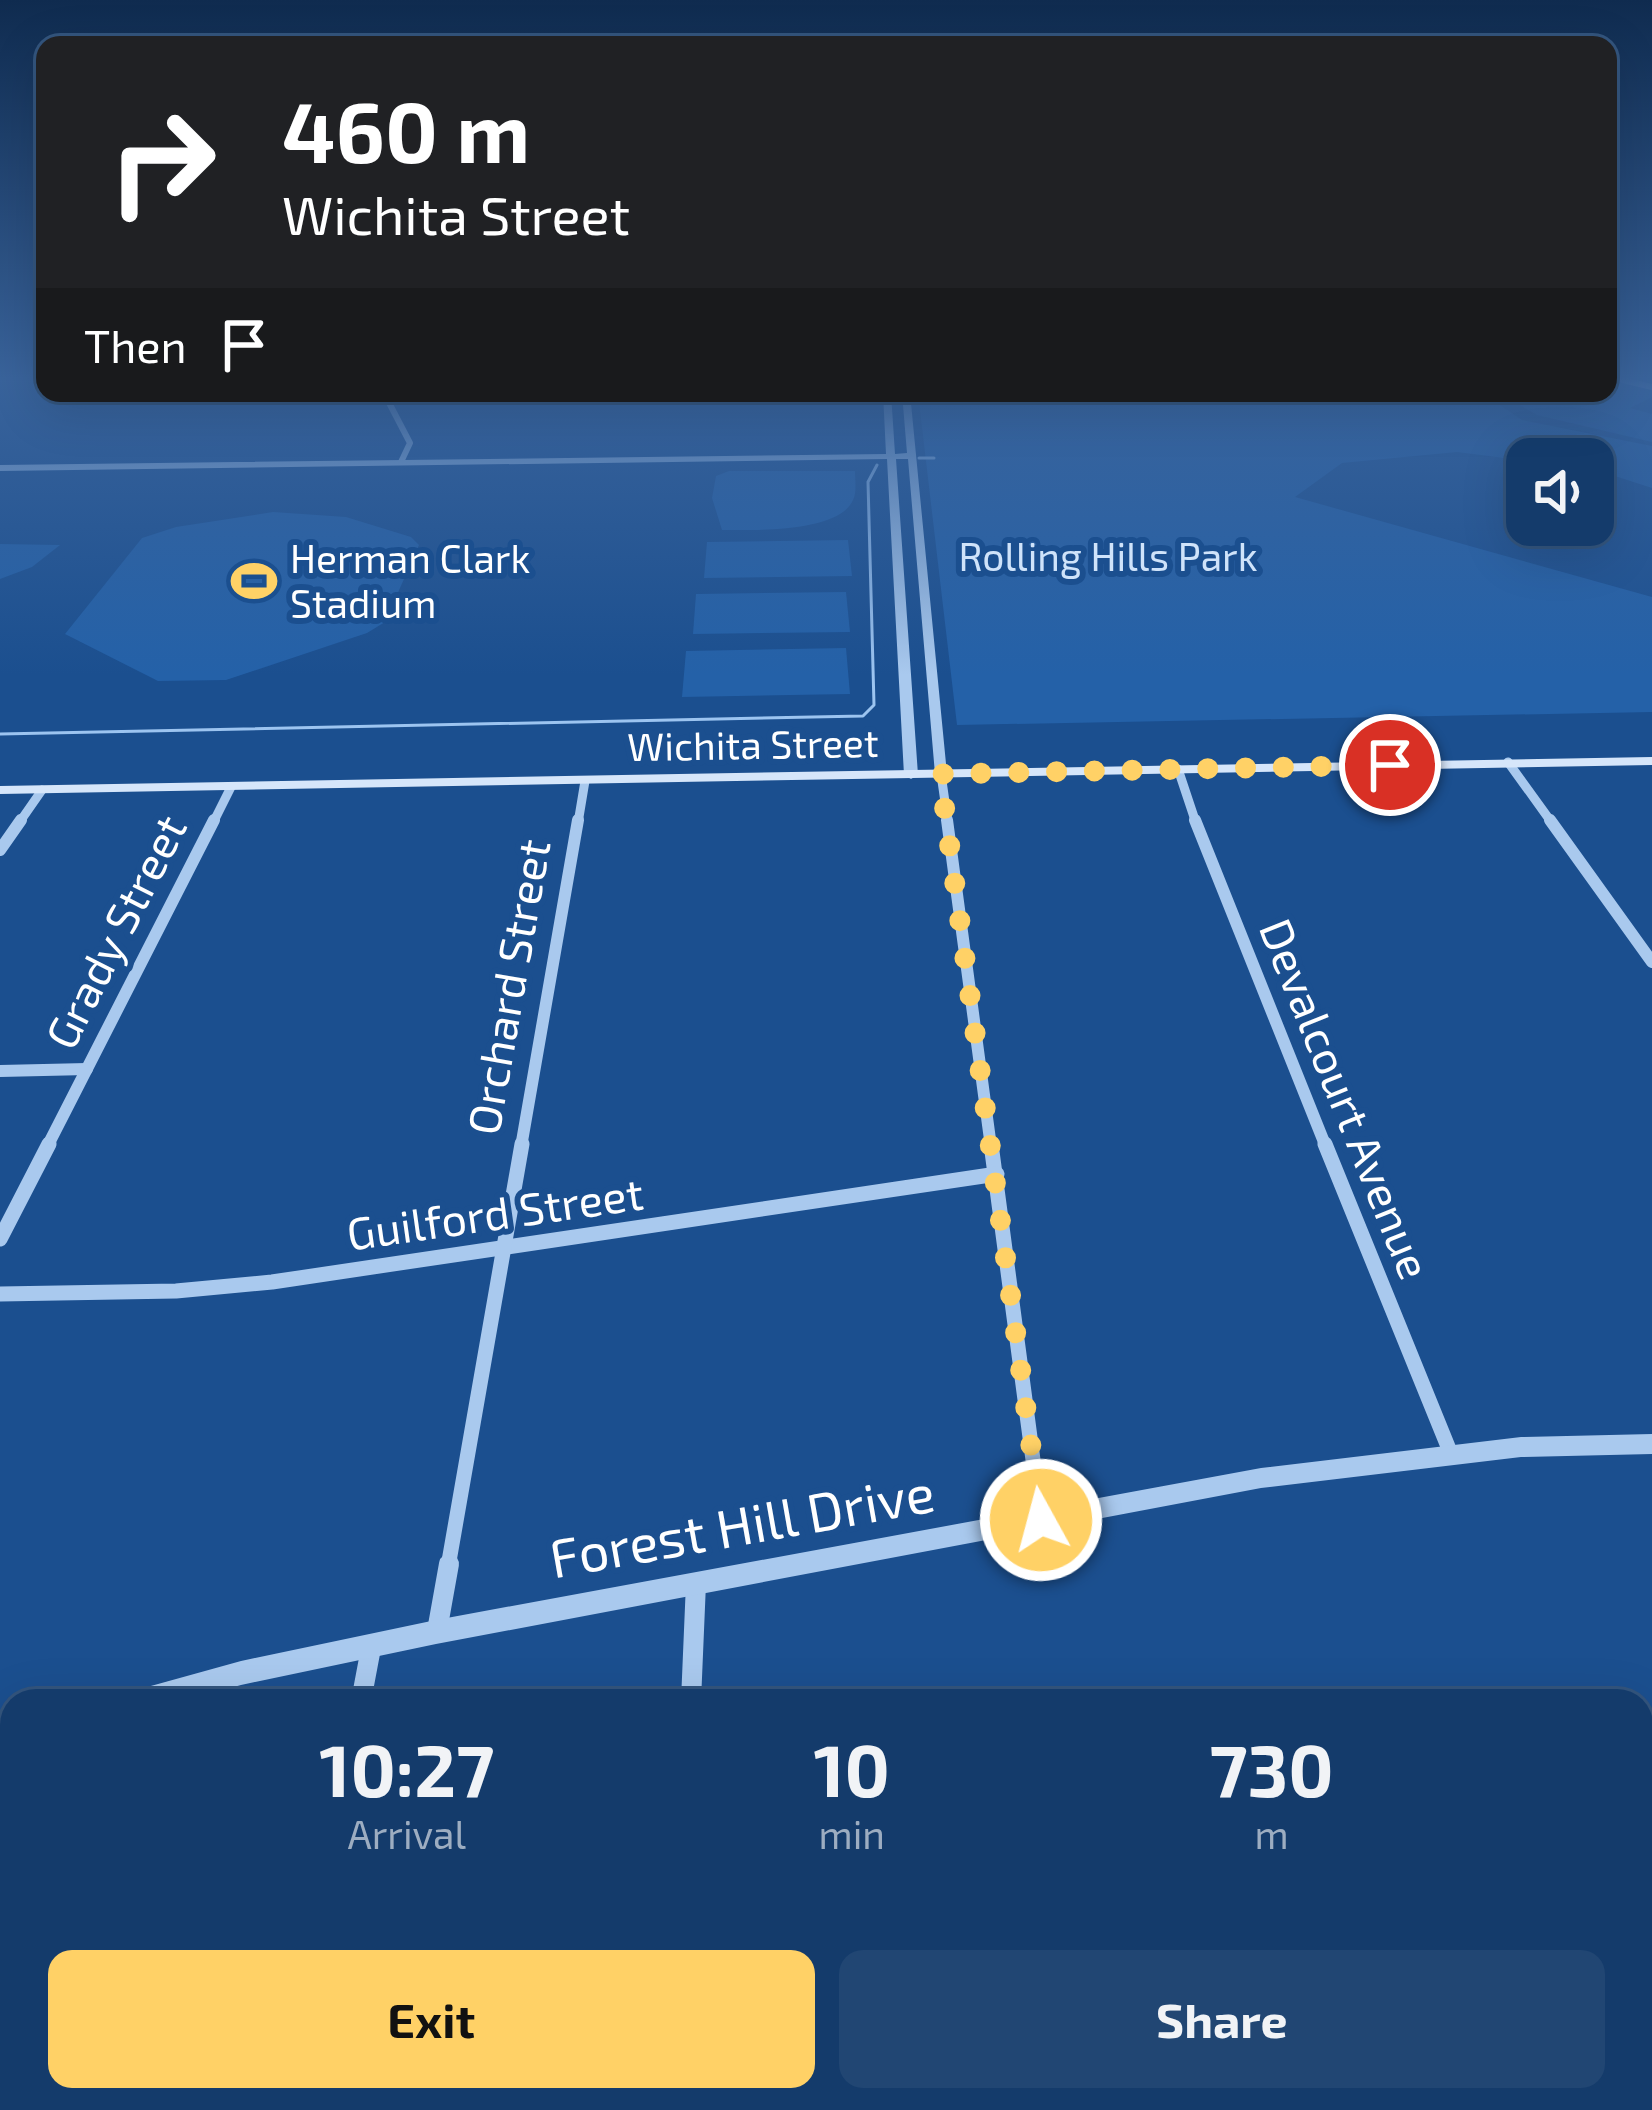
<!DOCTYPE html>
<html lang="en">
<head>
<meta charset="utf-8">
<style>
  :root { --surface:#143b6b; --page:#214673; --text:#f1f3f6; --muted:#9dadc1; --line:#33557e; --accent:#ffd166 }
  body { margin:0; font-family:"Exo 2",sans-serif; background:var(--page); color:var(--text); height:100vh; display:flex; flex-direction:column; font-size:45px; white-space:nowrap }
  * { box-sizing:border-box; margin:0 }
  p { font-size:39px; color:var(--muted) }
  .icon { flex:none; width:66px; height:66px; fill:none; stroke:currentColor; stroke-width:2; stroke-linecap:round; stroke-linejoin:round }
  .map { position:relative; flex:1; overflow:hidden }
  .side { position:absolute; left:0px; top:1689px; width:1653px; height:423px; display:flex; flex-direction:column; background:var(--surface); border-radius:36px 36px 0 0; box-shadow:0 12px 48px #0002,0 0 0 3px var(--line) }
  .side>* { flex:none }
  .top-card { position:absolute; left:36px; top:36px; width:1581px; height:366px; border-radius:24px; box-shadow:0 12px 48px #0002,0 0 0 3px var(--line); background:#202124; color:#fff; overflow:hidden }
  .buttons { position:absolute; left:1506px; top:438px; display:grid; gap:24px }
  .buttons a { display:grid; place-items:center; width:108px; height:108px; border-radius:24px; background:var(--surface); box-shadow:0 12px 48px #0002,0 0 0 3px var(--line); font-size:60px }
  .pin { position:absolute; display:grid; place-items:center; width:102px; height:102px; color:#fff; margin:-51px; border:6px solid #fff; border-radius:50%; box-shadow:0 3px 12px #0007 }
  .me { position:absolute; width:132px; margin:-66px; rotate:353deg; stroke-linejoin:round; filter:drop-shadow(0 0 9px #0008) }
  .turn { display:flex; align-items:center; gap:42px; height:252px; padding:0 48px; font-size:54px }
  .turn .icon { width:156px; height:156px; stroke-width:2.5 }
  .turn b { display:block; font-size:84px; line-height:102px }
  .then { display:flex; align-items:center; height:114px; padding:0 48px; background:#0003; gap:24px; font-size:45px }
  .eta { display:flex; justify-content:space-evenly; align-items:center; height:204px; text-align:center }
  .eta b { font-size:72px; font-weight:700; line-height:84px }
  .action { display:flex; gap:24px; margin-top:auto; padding:24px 48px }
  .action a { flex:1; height:138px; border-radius:24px; background:var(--accent); color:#111; font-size:48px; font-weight:700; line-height:138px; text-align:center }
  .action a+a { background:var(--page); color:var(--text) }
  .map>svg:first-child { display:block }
  .green { fill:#2461a8 }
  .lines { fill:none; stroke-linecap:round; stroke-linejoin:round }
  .stream { stroke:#9cc4f0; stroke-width:3 }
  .minor-far4 { stroke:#a9c9ee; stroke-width:6 }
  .minor-far3 { stroke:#a9c9ee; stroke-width:9 }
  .minor-far2 { stroke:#a9c9ee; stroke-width:12 }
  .minor-far1 { stroke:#a9c9ee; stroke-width:15 }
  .minor { stroke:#a9c9ee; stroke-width:20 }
  .tertiary { fill:#a9c9ee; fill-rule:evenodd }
  .secondary { fill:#d6e6fa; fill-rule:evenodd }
  .route { stroke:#ffd166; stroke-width:21; stroke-dasharray:0 37.8 }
  .labels { text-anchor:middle; stroke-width:12; stroke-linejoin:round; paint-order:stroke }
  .far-park-label { font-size:39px; fill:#cfe3fa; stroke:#1b4f8f }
  .far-poi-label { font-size:39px; fill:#fff; stroke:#1b4f8f; text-anchor:start }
  .far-street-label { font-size:39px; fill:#fff; stroke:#1b4f8f }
  .street-label { font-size:45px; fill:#fff; stroke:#1b4f8f }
  .near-street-label { font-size:54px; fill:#fff; stroke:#1b4f8f }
</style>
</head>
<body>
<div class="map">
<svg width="1652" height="2110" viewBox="0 0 1652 2110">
  <rect width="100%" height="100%" fill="#1b4f8f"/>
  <g class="green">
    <polygon points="1608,380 1652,388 1652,397 1630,408 1652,414 1652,442 1537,415 1499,393 1608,393"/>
    <polygon points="918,393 1482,393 1522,420 1652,446 1652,488 1593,469 1593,459 1527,461 1457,452 1342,463 1295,497 1652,597 1652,712 957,725"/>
    <path d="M729,471h126c0,9 2,21 -2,29 -14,33 -101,30 -131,30l-10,-32 4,-22z"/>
    <polygon points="273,512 346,517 411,537 419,545 385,622 367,633 226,680 158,681 65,634 142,538 176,527"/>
    <polygon points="848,540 852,576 704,578 707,542"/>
    <polygon points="0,544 60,545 32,567 0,579"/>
    <polygon points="846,592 850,632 693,634 696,594"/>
    <polygon points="846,648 850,694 682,697 686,651"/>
  </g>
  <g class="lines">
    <g class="stream">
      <polyline points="919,458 934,458"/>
      <polyline points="0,734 863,716 874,705 868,482 877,465"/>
    </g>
    <g class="minor-far4">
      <polyline points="1623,380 1652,387"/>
      <polyline points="250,393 314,400 385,395 410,443 401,462"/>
    </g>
    <g class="minor-far3">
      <polyline points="1508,762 1552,823"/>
      <polyline points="1178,769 1196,823"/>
      <polyline points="941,774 948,823"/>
      <polyline points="19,823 42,790"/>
      <polyline points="213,823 231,787"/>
      <polyline points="578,823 585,781"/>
    </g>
    <g class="minor-far2">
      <polyline points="947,820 991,1147"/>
      <polyline points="1195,820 1326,1147"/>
      <polyline points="1550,820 1652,962"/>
      <polyline points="0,850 21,820"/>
      <polyline points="0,1071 87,1069"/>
      <polyline points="47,1147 214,820"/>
      <polyline points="521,1147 578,820"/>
    </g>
    <g class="minor-far1">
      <polyline points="991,1144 1041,1520"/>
      <polyline points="1325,1144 1451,1454"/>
      <polyline points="0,1239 49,1144"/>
      <polyline points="0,1294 176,1291 272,1282 997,1174"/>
      <polyline points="448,1567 522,1144"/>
    </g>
    <g class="minor">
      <polyline points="437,1631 449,1564"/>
      <polyline points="361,1701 371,1648"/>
      <polyline points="691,1701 696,1583"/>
      <polyline points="676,2100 676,2110"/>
      <polyline points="277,2110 279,2100"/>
    </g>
    <g class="tertiary">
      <polygon points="883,393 891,393 895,454 907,453 902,393 910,393 947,774 941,778 935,774 908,459 896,459 918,775 911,779 904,775 887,459 0,471 0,465 886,454"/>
      <polygon points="1652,1434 1652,1454 1521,1457 1261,1488 436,1644 241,1685 184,1701 128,1701 131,1692 140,1689 241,1661 436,1620 1261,1468 1521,1437"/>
      <polygon points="12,1740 12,1766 0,1772 0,1746"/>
    </g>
    <polygon class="secondary" points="1652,757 1652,765 0,794 0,786"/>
  </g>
  <linearGradient id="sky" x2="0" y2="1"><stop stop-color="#0f2b4f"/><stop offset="0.56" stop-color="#39639b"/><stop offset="1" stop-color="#39639b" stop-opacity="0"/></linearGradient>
  <rect width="1652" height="675" fill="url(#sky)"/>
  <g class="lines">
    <polyline class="route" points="1041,1520 940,774 1390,765"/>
  </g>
  <defs>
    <g id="stadium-bare" transform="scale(3.6)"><path d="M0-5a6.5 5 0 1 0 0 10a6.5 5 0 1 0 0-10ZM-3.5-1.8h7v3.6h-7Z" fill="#ffd166" stroke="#1b4f8f" stroke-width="2.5" paint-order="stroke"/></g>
  </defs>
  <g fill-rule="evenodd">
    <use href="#stadium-bare" x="254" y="581"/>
  </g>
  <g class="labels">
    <g class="far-park-label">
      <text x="1108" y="571">Rolling Hills Park</text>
    </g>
    <g class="far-poi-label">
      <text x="290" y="573">Herman Clark<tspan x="290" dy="45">Stadium</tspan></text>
    </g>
    <g class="far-street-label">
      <text transform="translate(753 745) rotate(-1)" y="14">Wichita Street</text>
    </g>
    <g class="street-label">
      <text transform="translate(116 932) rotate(-63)" y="16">Grady Street</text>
      <text transform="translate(509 987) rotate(-80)" y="16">Orchard Street</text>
      <text transform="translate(1345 1099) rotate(68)" y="16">Devalcourt Avenue</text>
      <text transform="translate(495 1214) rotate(-8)" y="16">Guilford Street</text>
    </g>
    <g class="near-street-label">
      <text transform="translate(742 1526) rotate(-10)" y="19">Forest Hill Drive</text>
    </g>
  </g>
</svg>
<div class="buttons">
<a><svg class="icon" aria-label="sound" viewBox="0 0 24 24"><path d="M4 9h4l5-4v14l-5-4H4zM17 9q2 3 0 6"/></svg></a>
</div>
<div class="pin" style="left:1390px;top:765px;background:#d93025"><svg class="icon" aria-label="arrive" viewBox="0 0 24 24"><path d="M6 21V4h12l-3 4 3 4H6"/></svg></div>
<svg class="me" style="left:1041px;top:1520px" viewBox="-20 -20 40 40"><circle r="17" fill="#ffd166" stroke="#fff" stroke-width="3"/><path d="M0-11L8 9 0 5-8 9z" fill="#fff"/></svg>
<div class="top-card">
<div class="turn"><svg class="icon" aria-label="right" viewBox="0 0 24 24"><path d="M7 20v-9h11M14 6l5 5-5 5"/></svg><div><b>460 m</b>Wichita Street</div></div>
<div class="then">Then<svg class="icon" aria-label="arrive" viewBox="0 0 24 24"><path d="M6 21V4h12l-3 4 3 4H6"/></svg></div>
</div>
<section class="side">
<div class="eta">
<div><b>10:27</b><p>Arrival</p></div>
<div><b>10</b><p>min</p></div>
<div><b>730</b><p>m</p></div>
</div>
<div class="action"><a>Exit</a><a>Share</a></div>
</section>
</div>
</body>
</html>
